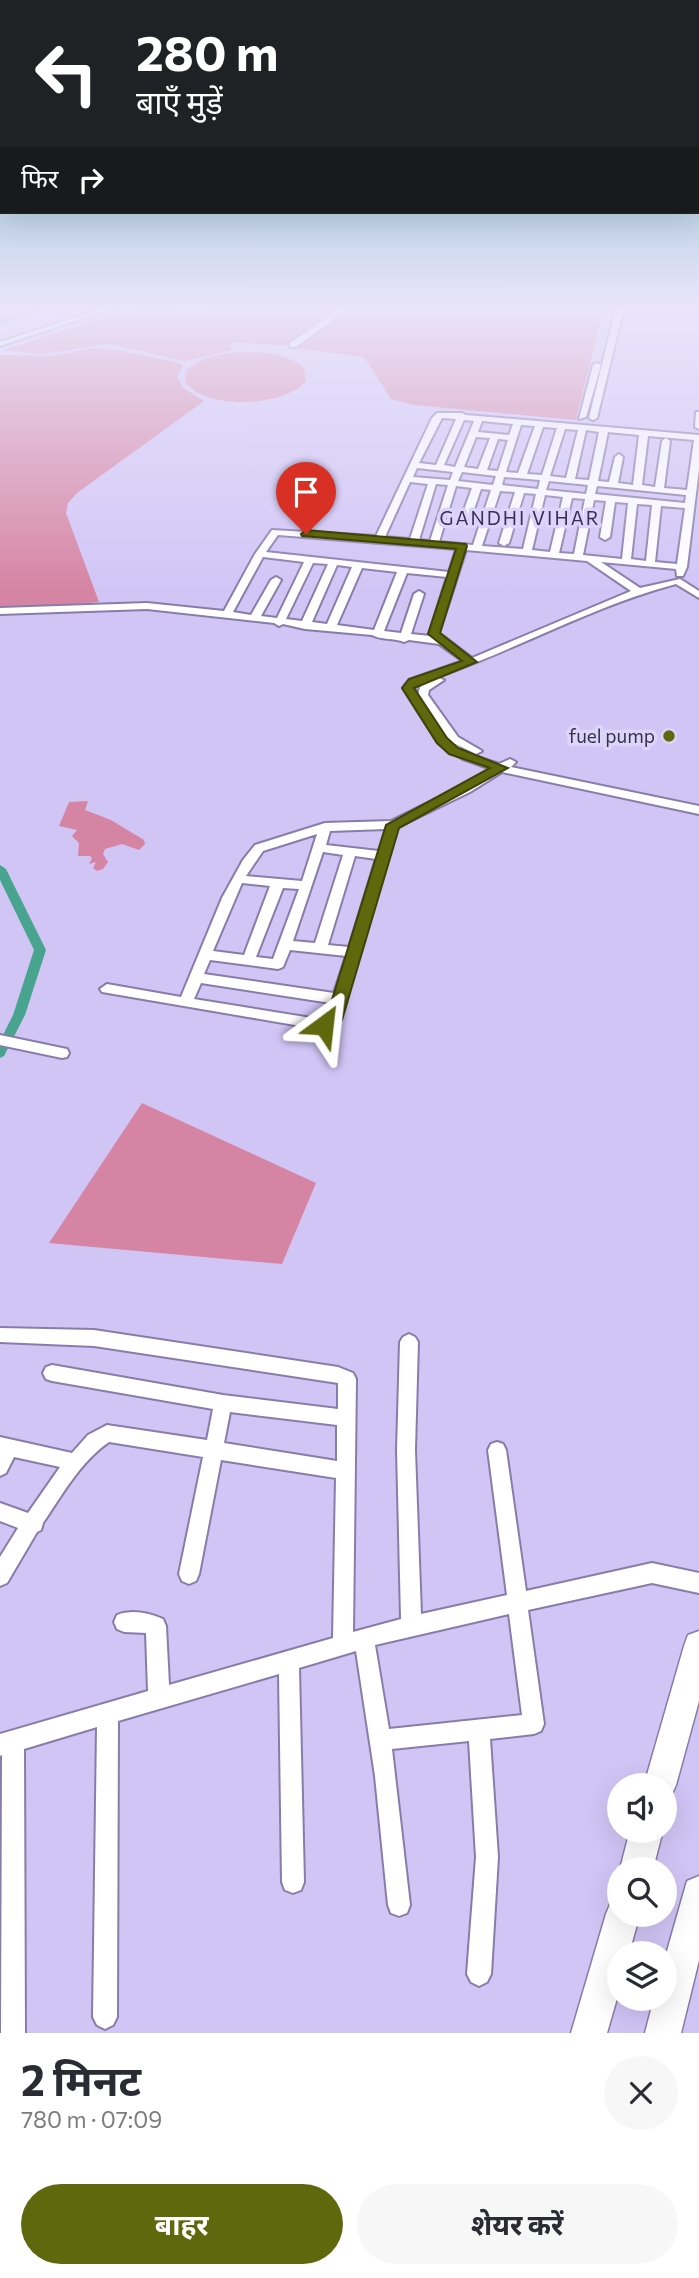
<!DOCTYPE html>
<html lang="hi">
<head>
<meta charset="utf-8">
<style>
  :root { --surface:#fff; --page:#f7f7f7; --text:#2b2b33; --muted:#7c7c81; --accent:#5f680c }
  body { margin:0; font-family:Commissioner,"Noto Sans Devanagari",sans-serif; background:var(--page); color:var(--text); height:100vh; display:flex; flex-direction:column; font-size:26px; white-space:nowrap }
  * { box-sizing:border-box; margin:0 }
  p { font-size:23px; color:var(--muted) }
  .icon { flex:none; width:38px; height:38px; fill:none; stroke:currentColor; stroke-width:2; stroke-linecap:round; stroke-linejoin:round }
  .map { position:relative; height:2033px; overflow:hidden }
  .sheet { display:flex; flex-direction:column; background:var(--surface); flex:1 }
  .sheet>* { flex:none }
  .top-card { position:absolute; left:0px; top:0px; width:700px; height:214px; box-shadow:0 7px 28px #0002; background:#202124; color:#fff; overflow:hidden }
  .fabs { position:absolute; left:607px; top:1773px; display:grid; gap:14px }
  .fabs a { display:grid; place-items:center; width:70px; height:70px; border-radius:50%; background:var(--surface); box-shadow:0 7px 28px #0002; font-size:35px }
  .pin { position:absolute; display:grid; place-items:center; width:60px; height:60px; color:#fff; margin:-72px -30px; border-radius:50% 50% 50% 0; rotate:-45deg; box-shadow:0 0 7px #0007 }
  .pin .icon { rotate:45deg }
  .me { position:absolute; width:77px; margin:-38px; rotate:30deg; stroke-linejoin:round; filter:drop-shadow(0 0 5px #0008) }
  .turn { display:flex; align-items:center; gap:24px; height:147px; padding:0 21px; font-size:32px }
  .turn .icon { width:91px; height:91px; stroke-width:2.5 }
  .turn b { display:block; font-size:49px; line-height:60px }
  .then { display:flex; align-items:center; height:66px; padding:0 21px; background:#0003; gap:14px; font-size:26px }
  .round { display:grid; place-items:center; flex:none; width:74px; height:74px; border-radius:37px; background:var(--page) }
  .headline { display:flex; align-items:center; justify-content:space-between; height:119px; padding:0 21px }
  h1 { font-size:42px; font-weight:700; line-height:52px }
  .primary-button { display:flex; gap:14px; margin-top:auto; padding:14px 21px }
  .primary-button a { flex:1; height:80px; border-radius:42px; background:var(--accent); color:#fff; font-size:28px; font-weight:700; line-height:80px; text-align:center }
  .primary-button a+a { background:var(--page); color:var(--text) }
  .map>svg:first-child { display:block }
  .green { fill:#d684a3 }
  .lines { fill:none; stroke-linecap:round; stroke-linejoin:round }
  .canal { fill:#49a48f; fill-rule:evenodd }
  .minor-casing { stroke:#887caa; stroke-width:4 }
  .highway-casing { stroke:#887caa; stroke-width:3 }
  .minor { fill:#fff; fill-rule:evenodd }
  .highway { fill:#fff; fill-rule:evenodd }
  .route { fill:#5f680c; stroke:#3e4408; stroke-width:2 }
  .poi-dot { fill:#5f680c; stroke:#ddd4fb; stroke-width:2.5 }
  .labels { text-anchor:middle; stroke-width:7; stroke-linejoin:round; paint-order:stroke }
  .far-quarter-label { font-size:19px; letter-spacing:2px; fill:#3b2f57; stroke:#ddd4fb }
  .poi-label { font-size:19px; fill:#363144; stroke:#ddd4fb; text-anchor:end }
</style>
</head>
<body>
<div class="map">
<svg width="699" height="2033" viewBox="0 0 699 2033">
  <rect width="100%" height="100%" fill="#d1c5f6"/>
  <g class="green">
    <polygon points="135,307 177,307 177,313 210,307 343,307 287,346 234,342 230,346 232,350 184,361 110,344 41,354 4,350"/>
    <polygon points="352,307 604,307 576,420 414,405 391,399 364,357 294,348"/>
    <polygon points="94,348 118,350 179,363 183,365 177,377 183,388 204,401 77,493 68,503 66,513 99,602 0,610 0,355 52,356"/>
    <path d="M245,352c21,0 44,2 59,16l2,13c-21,26 -103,30 -121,0l1,-10c15,-16 39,-18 59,-19z"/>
    <polygon points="88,801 85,810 111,820 144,840 145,844 139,850 122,844 105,849 103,854 108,862 103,869 97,871 93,868 96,862 89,864 92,858 90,856 78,856 79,843 72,836 77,830 59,826 69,802"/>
    <polygon points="142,1103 316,1183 282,1264 49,1243"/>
  </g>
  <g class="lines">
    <g class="canal">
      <polygon points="34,307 43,307 0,324 0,320"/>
      <polygon points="0,865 6,869 46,950 25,1015 4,1056 0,1058 0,1041 13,1015 34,950 0,880"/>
    </g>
    <g class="minor-casing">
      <g id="minor">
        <polygon points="106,307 117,307 0,346 0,342"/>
        <polygon points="342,307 351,307 296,347 290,347 290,343"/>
        <polygon points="616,307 624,307 597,418 593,420 589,418"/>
        <polygon points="597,363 601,365 586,417 579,419 593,365"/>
        <polygon points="696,412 699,412 699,429 695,427"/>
        <path d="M437,413h25l4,2 233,20v34l-12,98 -4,9h-6l-1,-7 -75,-7 39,26 40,-9 19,12v7l-23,-14c-83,22 -158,65 -239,93l7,3 -15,10 -1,5 30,42 24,14 -6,3 -23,-11 18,12 28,9 11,-5 6,3 -5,5 188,39v8l-197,-42 -32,20 -72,35 -61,200 -13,3 -222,-38 -2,-3 7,-5 74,13 41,-99 21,-38 12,-15 70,-22 66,-2 71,-35 29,-17 -28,-10 -25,-16 -35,-55 6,-8 54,-19 -24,-17 -30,-4 -5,2c-9,-4 -24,-2 -32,-7l-67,-6 -22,-5 -4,2 -5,-3 -127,-14 -147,5v-6l147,-5 77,8 31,-57 17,-24 104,6 56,-118zM442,418l14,1 -20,46 -17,-2zM464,420l10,1 -19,46 -11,-2zM482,421l31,3 -4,11 -31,-3zM521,425l14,1 -17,47 -12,-1zM543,427l14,1 -15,47 -15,-1zM565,429l13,1 -12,48 -16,-2zM586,430l13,2 -10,48 -14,-1zM608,432l31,3 -6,50 -15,-2 5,-26 -4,-3 -4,3 -6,25 -11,-1zM648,436l46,4 -7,50 -23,-2 6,-47 -4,-3 -4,3 -7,46 -13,-2zM476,437l14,1 -12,31 -14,-2zM498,439l10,1 -10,31 -11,-1zM417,468l36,4 -3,8 -37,-3zM462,472l34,4 -3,9 -35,-4zM504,477l36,3 -2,9 -36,-4zM549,481l39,4 -2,9 -40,-4zM410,482l18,2 -18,55 -25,-2zM436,484l12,1 -18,56 -11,-1zM456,486l16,2 -11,30 5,3 5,-3 10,-29 10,1 -18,55 -34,-3zM597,486l89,9 -1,8 -90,-9zM500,491l15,1 -16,51 5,3 5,-3 15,-50 12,1 -13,55 -41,-3zM545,495l18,2 -13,55 -18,-2zM572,498l13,1 -11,55 -15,-1zM594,500l12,1 -6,36 5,3 5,-3 5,-35 13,1 -6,56 -39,-4zM637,504l15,1 -6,56 -15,-2zM661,506l24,2 -8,56 -22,-2zM278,535l178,14 -7,23 -183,-20zM466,550l121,11 44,30 -159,67 -33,-25zM263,557l41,5 -27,56 -16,-2 20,-36 -5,-3 -5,3 -20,35 -18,-3zM313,563l15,1 -26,57 -16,-2zM337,565l15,2 -25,57 -15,-2zM362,568l35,4 -23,58 -37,-5zM407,573l40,4 -18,57 2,2 -20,-2 13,-40 -5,-3 -5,3 -13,39 -17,-2zM434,678l-14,9 -2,8 -4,-7 3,-4zM423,703l27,38 -4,-2zM386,829l-7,22 -53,-6 4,-14zM317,834l-15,47 -56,-5 17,-25zM323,852l20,3 -28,88 -22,-2zM355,856l21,3 -27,88 -21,-2zM242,883l28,3 -26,69 -31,-4zM283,888l16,1 -26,70 -17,-2zM290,950l56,6 -12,37 -130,-19 6,-14 68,9 5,-2zM201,983l130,20 -7,17 -130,-21z"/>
        <polygon points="0,1035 62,1048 67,1049 69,1053 67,1057 62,1058 0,1045"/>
        <path d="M0,1328l94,2 244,37 15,6 3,6 -3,253 48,-13 -4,-169 3,-108 3,-5 6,-3 6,3 3,5 -3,108 6,164 86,-19 -19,-145 3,-6 6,-2 6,2 3,6 20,141 126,-28 47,10v20l-47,-10 -124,27 16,114 -3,7 -7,3 -44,5 8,118 -7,117 -4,8 -8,4 -8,-4 -4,-8 9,-117 -7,-116 -77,8 18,156 -3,8 -8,3 -8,-3 -3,-8 -13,-129 -19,-125 -57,17 5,214 -3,8 -8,3 -8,-3 -3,-8 -3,-208 -161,47 -1,296 -4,8 -8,4 -8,-4 -4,-8 4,-290 -73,22 1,284h-24l1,-278 -2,1v-22l148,-43 -2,-58 -22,-1 -7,-3 -3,-7 3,-7c15,-6 32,-2 46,4l3,7 3,59 164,-47 3,-160 -115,-18 -22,114 -3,7 -7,3 -7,-3 -3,-7 24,-117 -94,-15c-28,19 -47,53 -66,81l-2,7 -4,2 -30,51 -7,3v-29l18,-29 -18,-7v-18l28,10 32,-46 -46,-10 -8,16 -6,3v-39l72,16 16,-18 19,-10 100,15 6,-31 -161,-28 -6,-2 -3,-6 3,-6 6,-2 171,30 115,14v-26l-244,-37 -94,-4zM230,1412l107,13v36l-113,-18zM509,1614l13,101 -133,14 -14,-84z"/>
      </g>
    </g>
    <g class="highway-casing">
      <g id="highway">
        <polygon points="699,1631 699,1701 676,1785 671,1796 665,1799 665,1785 644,1785 684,1646 688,1635"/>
        <polygon points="630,1830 663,1830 653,1869 620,1869"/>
        <polygon points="699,1876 699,1960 681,2033 645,2033 654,1998 665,1998 665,1958 687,1881"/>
        <polygon points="620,1898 620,1914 640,1914 629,1953 620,1953 620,1988 607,2033 571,2033 606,1914 611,1902"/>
      </g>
    </g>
    <use href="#minor" class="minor"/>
    <use href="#highway" class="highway"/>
  </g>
  <linearGradient id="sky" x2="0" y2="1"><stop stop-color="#68aec4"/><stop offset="0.52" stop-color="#eae5fb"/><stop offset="1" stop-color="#eae5fb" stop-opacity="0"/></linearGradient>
  <rect width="699" height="592" fill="url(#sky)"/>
  <polygon class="route" points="306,530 466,544 467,546 440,633 477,662 414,688 447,738 458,748 508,768 399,828 342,1020 324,1031 316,1025 327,1016 386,825 490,768 449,754 437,743 402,688 409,679 462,661 428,634 456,549 302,536 301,534"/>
  <circle class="poi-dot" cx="669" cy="736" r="7"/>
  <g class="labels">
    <g class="far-quarter-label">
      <text x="520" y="525">GANDHI VIHAR</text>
    </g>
    <g class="poi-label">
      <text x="655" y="743">fuel pump</text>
    </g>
  </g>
</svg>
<div class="fabs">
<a><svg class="icon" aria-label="sound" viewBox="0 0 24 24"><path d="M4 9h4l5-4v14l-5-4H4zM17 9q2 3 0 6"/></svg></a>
<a><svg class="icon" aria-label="search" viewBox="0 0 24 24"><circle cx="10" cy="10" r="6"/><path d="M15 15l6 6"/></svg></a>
<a><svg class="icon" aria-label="layers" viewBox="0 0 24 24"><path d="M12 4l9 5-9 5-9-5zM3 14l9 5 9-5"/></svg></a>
</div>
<div class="pin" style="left:306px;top:534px;background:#d93025"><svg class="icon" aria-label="arrive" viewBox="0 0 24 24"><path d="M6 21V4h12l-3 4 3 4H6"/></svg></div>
<svg class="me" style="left:324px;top:1025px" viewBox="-20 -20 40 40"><path d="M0-17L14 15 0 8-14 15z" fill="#5f680c" stroke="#fff" stroke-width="4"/></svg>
<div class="top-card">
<div class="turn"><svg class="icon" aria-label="left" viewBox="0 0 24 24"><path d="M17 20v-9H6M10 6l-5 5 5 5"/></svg><div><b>280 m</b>बाएँ मुड़ें</div></div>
<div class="then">फिर<svg class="icon" aria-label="right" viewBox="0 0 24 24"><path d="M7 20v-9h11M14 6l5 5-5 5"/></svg></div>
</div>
</div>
<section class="sheet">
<div class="headline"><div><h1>2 मिनट</h1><p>780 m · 07:09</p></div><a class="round"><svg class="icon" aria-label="close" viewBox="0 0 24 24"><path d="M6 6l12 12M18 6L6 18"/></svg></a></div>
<div class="primary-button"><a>बाहर</a><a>शेयर करें</a></div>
</section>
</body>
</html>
